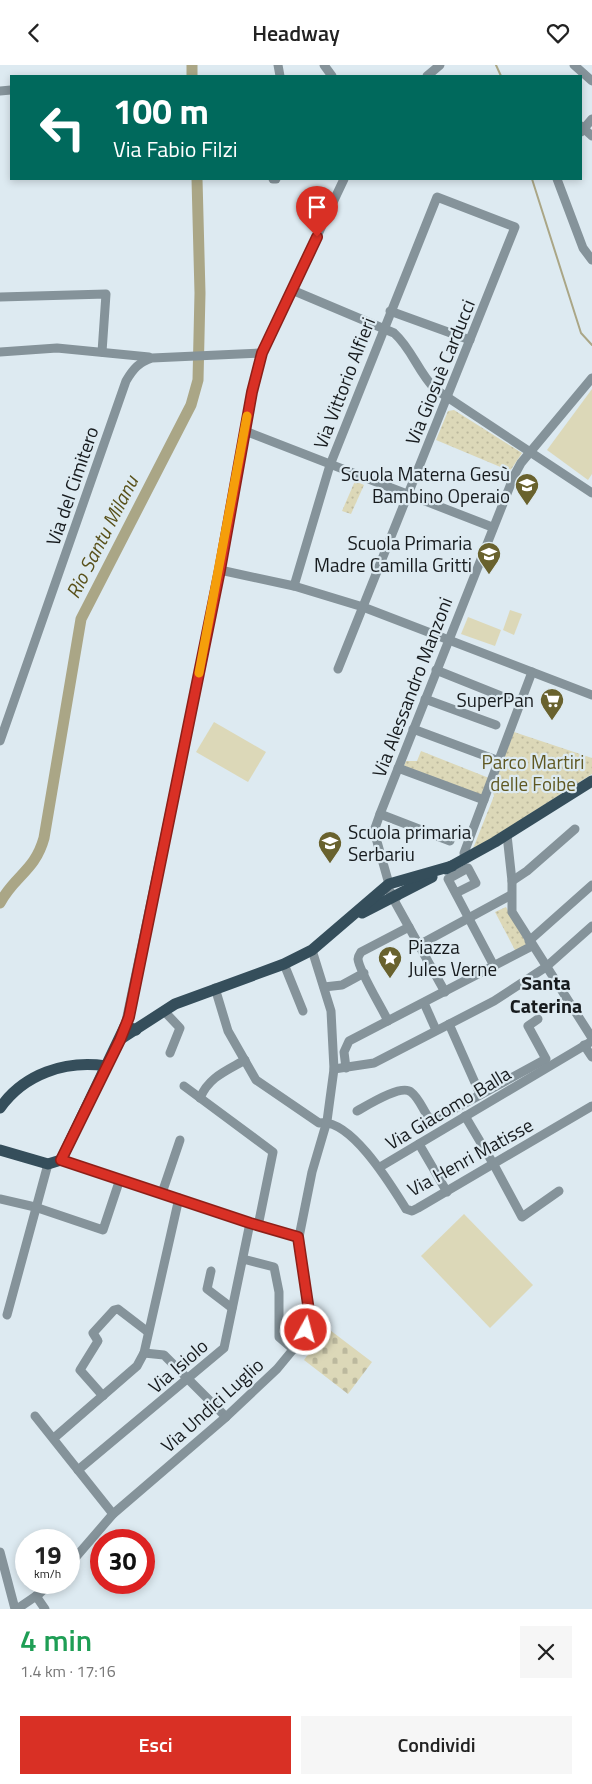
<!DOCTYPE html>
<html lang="it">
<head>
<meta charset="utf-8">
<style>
  :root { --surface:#fff; --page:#f6f6f6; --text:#222; --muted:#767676; --accent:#d93025 }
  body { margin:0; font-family:"Titillium Web",sans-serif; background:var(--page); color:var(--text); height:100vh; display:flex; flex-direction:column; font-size:19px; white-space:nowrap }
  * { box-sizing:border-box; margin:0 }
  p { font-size:16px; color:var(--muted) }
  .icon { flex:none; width:28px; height:28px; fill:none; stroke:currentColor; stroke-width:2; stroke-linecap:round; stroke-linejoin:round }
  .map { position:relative; height:1544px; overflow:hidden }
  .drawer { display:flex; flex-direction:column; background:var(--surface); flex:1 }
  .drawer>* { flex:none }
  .banner { position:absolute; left:10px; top:10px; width:572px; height:105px; border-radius:0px; box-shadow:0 2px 8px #0003; background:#00695c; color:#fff; overflow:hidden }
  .speed { position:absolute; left:15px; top:1464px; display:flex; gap:10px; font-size:25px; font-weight:700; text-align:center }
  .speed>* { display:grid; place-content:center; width:65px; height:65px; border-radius:50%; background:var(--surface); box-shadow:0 2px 8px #0003; line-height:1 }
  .speed small { font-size:12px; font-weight:400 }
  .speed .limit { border:8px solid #d22; background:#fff; color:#111 }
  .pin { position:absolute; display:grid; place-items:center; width:42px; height:42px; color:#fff; margin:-51px -21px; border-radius:50% 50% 50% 0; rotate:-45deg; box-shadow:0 0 5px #0007 }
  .pin .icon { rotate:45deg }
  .me { position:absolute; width:55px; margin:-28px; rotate:7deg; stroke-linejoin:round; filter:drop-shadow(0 0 4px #0008) }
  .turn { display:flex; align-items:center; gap:18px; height:105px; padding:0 20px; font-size:22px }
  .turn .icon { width:65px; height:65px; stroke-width:2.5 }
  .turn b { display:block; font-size:35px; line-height:42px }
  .round { display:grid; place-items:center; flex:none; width:52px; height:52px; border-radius:0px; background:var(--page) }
  .head { display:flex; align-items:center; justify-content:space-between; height:85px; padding:0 20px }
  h1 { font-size:30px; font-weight:600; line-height:38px; color:#1e9e55 }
  .primary-button { display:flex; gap:10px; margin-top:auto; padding:10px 20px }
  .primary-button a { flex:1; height:58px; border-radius:0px; background:var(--accent); color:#fff; font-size:20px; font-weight:600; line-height:58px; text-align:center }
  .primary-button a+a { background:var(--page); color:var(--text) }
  header { display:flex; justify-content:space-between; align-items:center; height:65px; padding:0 20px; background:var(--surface); font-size:22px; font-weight:600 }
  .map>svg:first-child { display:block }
  .grass { fill:url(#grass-dots) }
  .cemetery { fill:url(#cemetery-stones) }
  .garden { fill:#dcd8b8 }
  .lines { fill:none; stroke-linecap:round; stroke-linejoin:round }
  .stream { stroke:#aaa686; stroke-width:2 }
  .river { stroke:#aaa686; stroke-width:11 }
  .minor { stroke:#85939a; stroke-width:9 }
  .major { stroke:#354e5b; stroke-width:11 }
  .route-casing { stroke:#8d1f18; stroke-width:12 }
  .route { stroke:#d93025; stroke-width:9 }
  .slow { stroke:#f59e0b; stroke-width:9 }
  .labels { text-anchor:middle; stroke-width:4.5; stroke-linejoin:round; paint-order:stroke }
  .street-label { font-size:19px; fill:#171b1e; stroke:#ddeaf1 }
  .poi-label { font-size:19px; fill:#171b1e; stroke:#ddeaf1; text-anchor:end }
  .park-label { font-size:19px; fill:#5f5822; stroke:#ddeaf1 }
  .water-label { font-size:20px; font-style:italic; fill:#59511b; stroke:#ddeaf1 }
  .neighbourhood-label { font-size:20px; font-weight:bold; fill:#171b1e; stroke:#ddeaf1 }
</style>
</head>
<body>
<header><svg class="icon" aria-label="back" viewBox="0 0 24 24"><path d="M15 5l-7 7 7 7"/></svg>Headway<svg class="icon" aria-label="heart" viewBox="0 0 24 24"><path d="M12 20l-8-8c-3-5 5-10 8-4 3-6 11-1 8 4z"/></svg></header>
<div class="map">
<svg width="592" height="1544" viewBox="0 0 592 1544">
  <defs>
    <pattern id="grass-dots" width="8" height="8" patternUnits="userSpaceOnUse" patternTransform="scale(1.25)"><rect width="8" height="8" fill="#dcd8b8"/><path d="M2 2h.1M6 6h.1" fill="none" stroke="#bcb99e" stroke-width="1.8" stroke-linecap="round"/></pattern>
    <pattern id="cemetery-stones" width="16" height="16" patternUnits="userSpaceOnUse" patternTransform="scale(1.25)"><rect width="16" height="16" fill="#dcd8b8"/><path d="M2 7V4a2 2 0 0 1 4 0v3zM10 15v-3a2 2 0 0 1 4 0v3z" fill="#bcb99e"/></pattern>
  </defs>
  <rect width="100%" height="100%" fill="#ddeaf1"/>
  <g class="grass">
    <polygon points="454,345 522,388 510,406 436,375 448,346"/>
    <polygon points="355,416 364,420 351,449 342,446"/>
    <polygon points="514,667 592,693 592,709 472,786 494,731 492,724"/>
    <polygon points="421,686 489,713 482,731 404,701 406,696 417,696"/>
    <polygon points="506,842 528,881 516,887 495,847"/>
  </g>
  <polygon class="cemetery" points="318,1256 372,1297 348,1329 304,1295 311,1285 301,1277"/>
  <g class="garden">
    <polygon points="592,324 592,409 588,415 547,385"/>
    <polygon points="510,545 522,549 514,570 503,565"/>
    <polygon points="468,552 501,565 495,581 461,569"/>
    <polygon points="214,657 266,687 248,717 196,687"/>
    <polygon points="464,1149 533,1220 490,1263 421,1191"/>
  </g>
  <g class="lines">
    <g class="stream">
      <polyline points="496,0 501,11"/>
      <polyline points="532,114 581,268 592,280"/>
    </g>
    <g class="river">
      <polyline points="192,0 192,11"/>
      <path d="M0,838c14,-27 35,-32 44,-65l37,-219 110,-214 7,-25 2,-87 -3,-114"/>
    </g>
    <g class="minor">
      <polyline points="278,0 280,11"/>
      <polyline points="324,0 332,11"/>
      <polyline points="574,0 592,16"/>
      <polyline points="427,11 440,0"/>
      <polyline points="0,26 11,25"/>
      <polyline points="581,61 592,71"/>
      <polyline points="581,67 592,54"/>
      <polyline points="273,114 276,114"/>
      <polyline points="557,114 583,183 592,195"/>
      <path d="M292,225l102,43c18,16 24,39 41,56l157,104"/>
      <polyline points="0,232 106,229 102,287"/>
      <polyline points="390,246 470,275"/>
      <polyline points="0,287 57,283 149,292"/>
      <polyline points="245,366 492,462"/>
      <polyline points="220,505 294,521 363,542 592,630"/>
      <polyline points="294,521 330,400 437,132 515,162 338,604"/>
      <polyline points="436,605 506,633"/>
      <polyline points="425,634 496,660"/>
      <polyline points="413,664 499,696"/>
      <path d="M0,676l126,-360c7,-12 13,-19 26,-23l110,-5"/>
      <polyline points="398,703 484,735"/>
      <polyline points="380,749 450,776"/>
      <polyline points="507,770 512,816 512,847 592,973"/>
      <polyline points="465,793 464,788 532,607"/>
      <polyline points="512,816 527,806 575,764"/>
      <polyline points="456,828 476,818 468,803 448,814 494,901"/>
      <polyline points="397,832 389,826 389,819 374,766 380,749 514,411 521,398 592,313"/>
      <polyline points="395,837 445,927"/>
      <polyline points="529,876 592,820"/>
      <polyline points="419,880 511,830"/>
      <polyline points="284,899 303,946"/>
      <polyline points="324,922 342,920 364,908"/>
      <path d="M215,923l13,43 28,49 63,43c31,-6 72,62 87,86l6,2 6,-3 174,-102"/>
      <polyline points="424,938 436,965"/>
      <polyline points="164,946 180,963 170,988"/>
      <path d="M388,956c-6,-13 -29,-50 -30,-62 0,-3 2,-5 3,-7l48,-25"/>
      <polyline points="449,959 480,1029"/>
      <polyline points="125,961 211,550 252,327 262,288 344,114"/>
      <polyline points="584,980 592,992"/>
      <polyline points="346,1003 344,987 349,976 532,881"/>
      <polyline points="334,1004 374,998 494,936 546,902 592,861"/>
      <polyline points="184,1021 273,1087 258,1161"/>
      <path d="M200,1033c9,-21 26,-27 45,-38"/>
      <path d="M357,1046c11,-6 44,-27 54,-19 8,6 12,18 18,26l7,1 110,-60 -18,-33 10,-7"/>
      <polyline points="465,1051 494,1100 522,1152 559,1126"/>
      <polyline points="419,1079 447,1127"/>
      <polyline points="61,1095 250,1158 299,1172"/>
      <polyline points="380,1102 592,976"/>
      <polyline points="162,1128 180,1075"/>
      <polyline points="0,1134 35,1142 103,1165 120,1114"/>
      <polyline points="243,1194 274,1202 279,1227 279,1272 293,1284"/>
      <polyline points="211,1206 207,1224 232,1243"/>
      <polyline points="7,1250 48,1099"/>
      <polyline points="144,1288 164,1290 226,1352"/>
      <polyline points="103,1331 80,1305 98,1276 93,1268 114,1245 118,1244 148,1267"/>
      <polyline points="35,1351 113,1449"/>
      <polyline points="54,1373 137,1301 144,1288 179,1133"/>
      <polyline points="78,1405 224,1283 250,1158"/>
      <polyline points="0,1487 15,1544"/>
      <polyline points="69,1500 113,1449 226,1352 277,1304 296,1281 306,1265 309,1246 299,1172 312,1107 327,1056 334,1004 331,946 312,885"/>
      <polyline points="36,1531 45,1544"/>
      <polyline points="17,1544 39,1529 51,1518"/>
    </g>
    <g class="major">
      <polyline points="446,804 495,777 592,716"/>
      <polyline points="362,848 432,812"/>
      <polyline points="119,975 175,939 284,899 312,885 389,819 452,801"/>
      <path d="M0,1043c24,-34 65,-48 106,-42"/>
      <polyline points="0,1085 48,1099 61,1095 125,961 136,965"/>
    </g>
  </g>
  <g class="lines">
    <g class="route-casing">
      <polyline id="route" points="306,1265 309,1246 298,1172 250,1158 61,1095 120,975 129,952 220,505 252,327 262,288 317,172"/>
    </g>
    <use href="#route" class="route"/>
    <polyline class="slow" points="199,608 247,351"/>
  </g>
  <defs>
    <g id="school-pin" transform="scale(1.25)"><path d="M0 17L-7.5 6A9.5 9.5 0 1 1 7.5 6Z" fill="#69622e" stroke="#ddeaf1"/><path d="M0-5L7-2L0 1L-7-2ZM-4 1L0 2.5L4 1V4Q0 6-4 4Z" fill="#fff"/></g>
    <g id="supermarket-pin" transform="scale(1.25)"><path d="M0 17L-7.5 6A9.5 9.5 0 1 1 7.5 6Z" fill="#69622e" stroke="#ddeaf1"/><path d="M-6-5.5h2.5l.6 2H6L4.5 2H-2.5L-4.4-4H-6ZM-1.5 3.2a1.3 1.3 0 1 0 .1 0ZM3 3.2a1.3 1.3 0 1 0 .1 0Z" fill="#fff"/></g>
    <g id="sight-pin" transform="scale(1.25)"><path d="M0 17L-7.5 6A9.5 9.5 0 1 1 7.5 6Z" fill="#69622e" stroke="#ddeaf1"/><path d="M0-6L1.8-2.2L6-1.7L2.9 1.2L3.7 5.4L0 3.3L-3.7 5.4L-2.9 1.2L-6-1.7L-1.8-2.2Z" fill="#fff"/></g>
  </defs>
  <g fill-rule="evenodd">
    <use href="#school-pin" x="527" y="420"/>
    <use href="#school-pin" x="489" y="489"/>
    <use href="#supermarket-pin" x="552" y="635"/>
    <use href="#school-pin" x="330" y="778"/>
    <use href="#sight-pin" x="390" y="893"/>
  </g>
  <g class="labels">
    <g class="street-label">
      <text transform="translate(440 307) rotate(-68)" y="7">Via Giosuè Carducci</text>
      <text transform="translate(344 318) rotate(-69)" y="7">Via Vittorio Alfieri</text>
      <text transform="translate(72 421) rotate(-71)" y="7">Via del Cimitero</text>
      <text transform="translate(412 622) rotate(-69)" y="7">Via Alessandro Manzoni</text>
      <text transform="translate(448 1043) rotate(-31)" y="7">Via Giacomo Balla</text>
      <text transform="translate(470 1092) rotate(-29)" y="7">Via Henri Matisse</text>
      <text transform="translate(178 1301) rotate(-41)" y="7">Via Isiolo</text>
      <text transform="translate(212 1340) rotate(-42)" y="7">Via Undici Luglio</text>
    </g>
    <g class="poi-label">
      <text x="510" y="416">Scuola Materna Gesù<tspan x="510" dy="22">Bambino Operaio</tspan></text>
      <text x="472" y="485">Scuola Primaria<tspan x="472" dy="22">Madre Camilla Gritti</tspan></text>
      <text x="534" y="642">SuperPan</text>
      <text x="348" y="774" text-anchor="start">Scuola primaria<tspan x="348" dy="22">Serbariu</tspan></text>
      <text x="408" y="889" text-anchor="start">Piazza<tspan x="408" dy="22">Jules Verne</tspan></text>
    </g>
    <g class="park-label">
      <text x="533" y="704">Parco Martiri<tspan x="533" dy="22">delle Foibe</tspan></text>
    </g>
    <g class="water-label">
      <text transform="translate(102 472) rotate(-63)" y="7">Rio Santu Milanu</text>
    </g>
    <g class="neighbourhood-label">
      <text x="546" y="925">Santa<tspan x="546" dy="23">Caterina</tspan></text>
    </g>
  </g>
</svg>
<div class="speed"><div>19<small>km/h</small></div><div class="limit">30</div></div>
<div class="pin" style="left:317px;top:172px;background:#d93025"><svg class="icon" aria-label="arrive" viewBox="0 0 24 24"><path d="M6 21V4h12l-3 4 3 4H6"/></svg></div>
<svg class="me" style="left:306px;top:1265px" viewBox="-20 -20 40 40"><circle r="17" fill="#d93025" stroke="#fff" stroke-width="3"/><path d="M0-11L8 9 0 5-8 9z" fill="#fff"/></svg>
<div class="banner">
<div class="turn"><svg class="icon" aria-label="left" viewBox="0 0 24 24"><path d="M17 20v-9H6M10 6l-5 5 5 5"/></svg><div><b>100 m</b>Via Fabio Filzi</div></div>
</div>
</div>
<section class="drawer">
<div class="head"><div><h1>4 min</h1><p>1.4 km · 17:16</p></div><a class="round"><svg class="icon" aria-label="close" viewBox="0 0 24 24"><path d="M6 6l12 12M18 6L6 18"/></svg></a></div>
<div class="primary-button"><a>Esci</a><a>Condividi</a></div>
</section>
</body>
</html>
